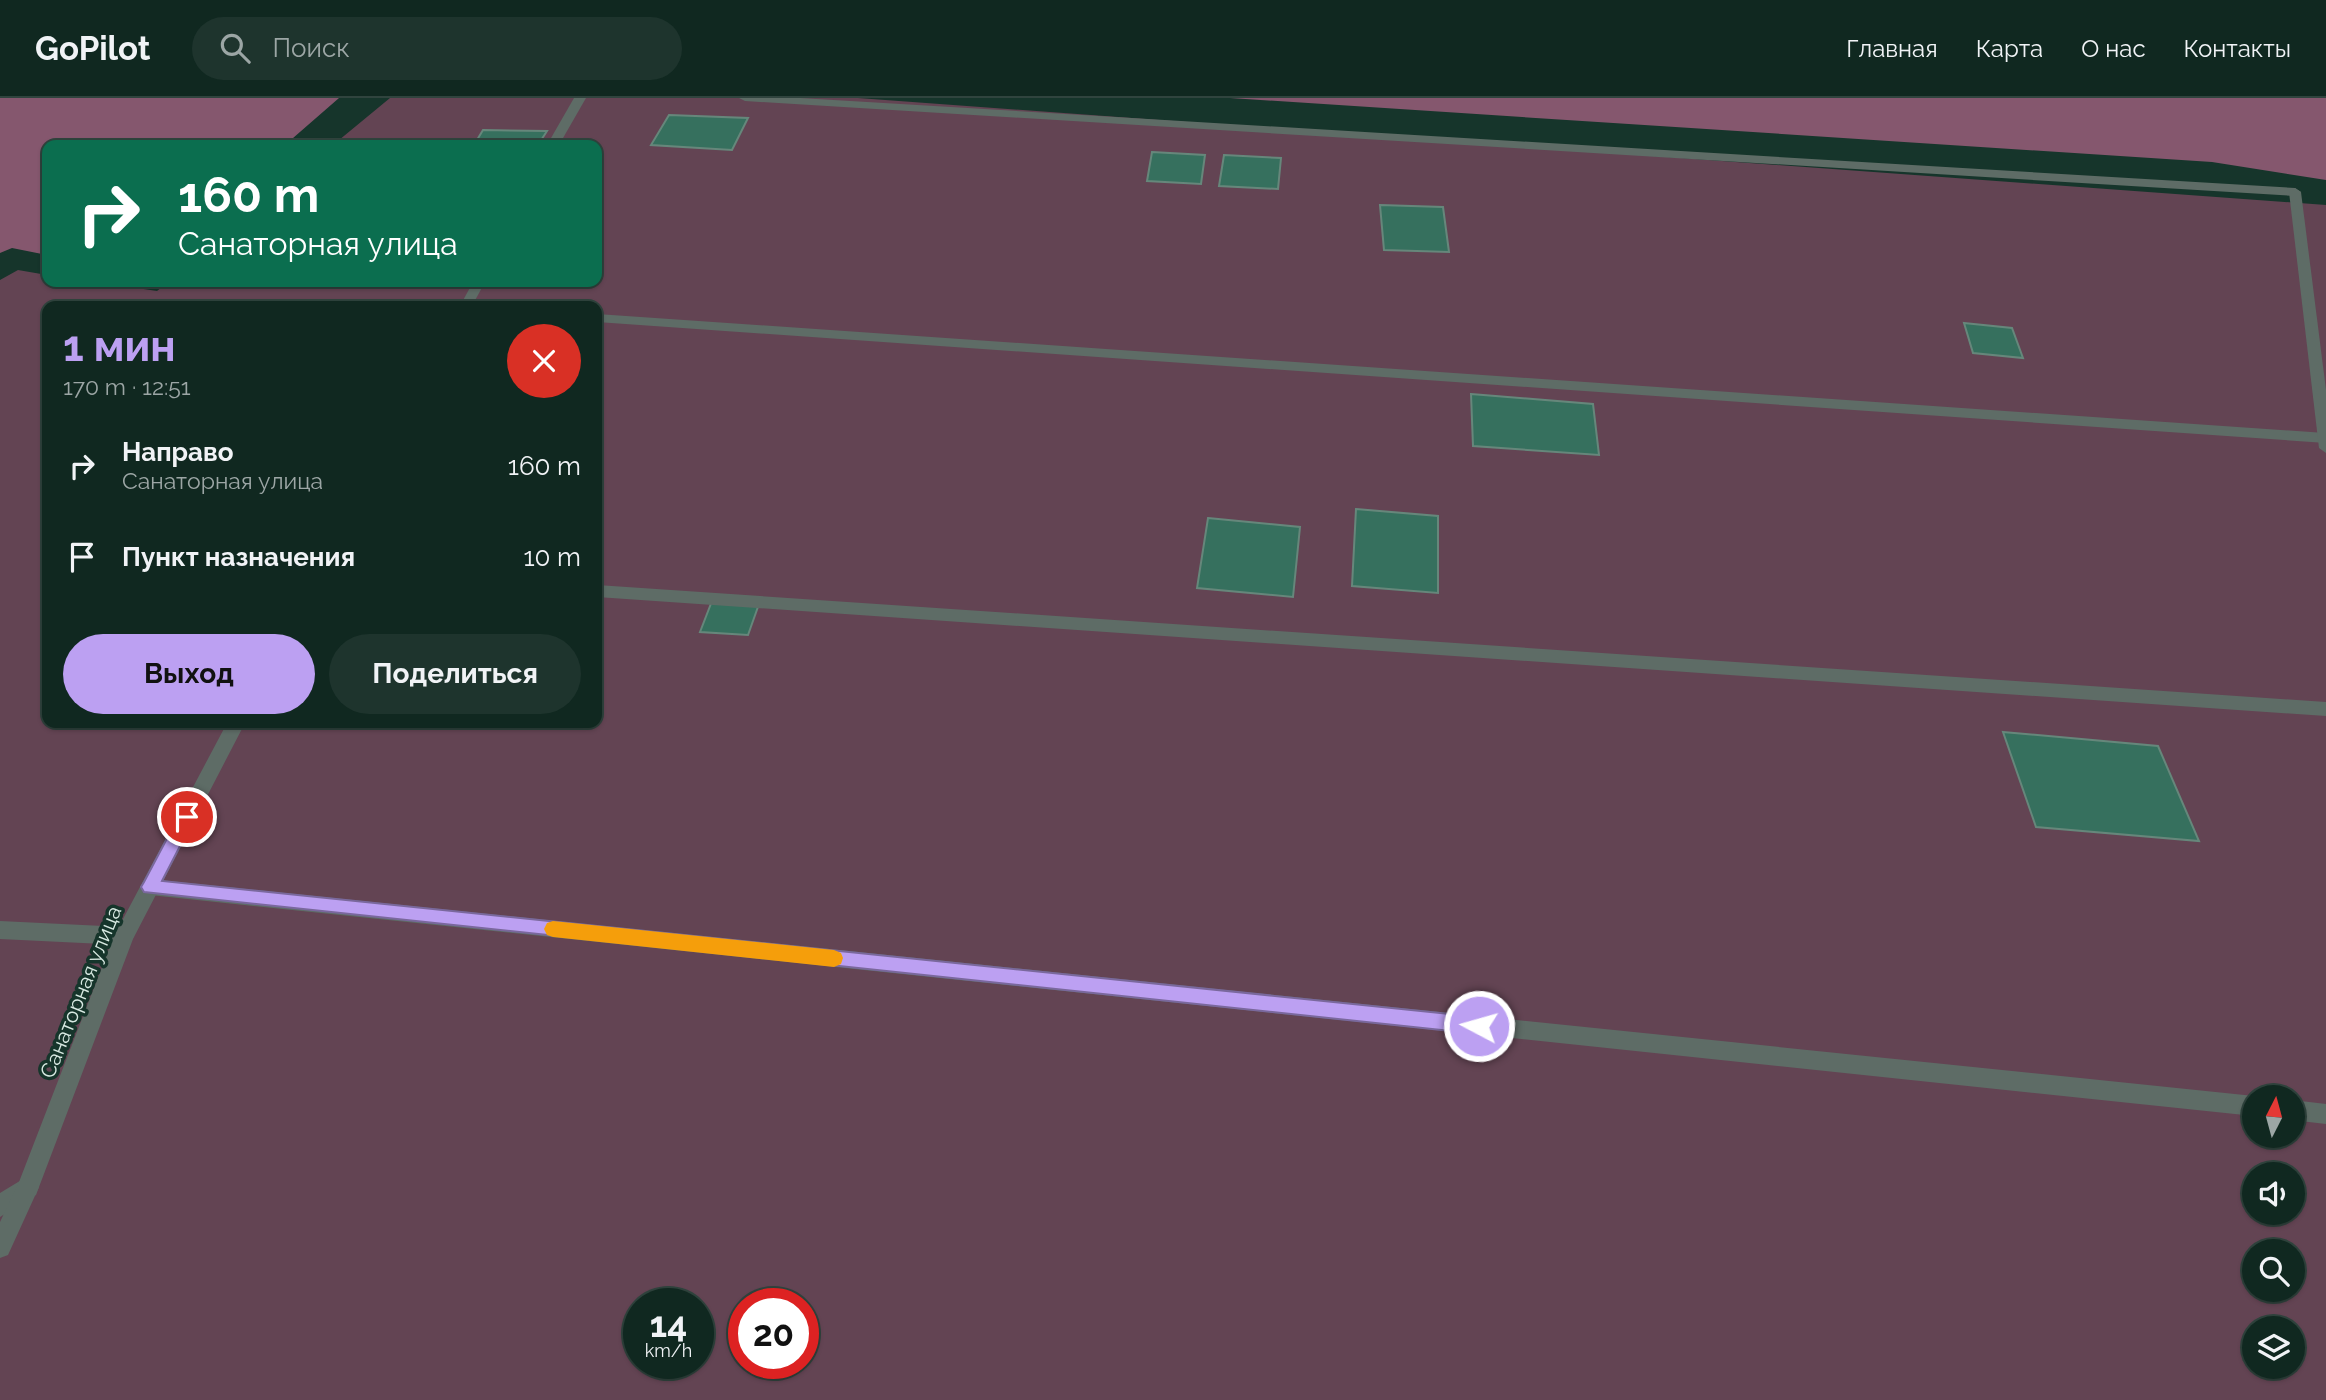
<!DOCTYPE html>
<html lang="ru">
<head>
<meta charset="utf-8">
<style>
  :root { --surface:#102820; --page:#1e342d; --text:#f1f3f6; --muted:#9ca6a5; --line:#30443e; --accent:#bca0f2 }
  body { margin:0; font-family:Raleway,sans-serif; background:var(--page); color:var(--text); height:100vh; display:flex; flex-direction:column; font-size:26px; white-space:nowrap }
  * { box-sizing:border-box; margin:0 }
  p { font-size:23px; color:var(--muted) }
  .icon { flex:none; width:38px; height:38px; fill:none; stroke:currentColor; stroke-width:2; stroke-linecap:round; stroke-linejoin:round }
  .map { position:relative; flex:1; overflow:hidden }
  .sheet { position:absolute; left:42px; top:203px; width:560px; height:427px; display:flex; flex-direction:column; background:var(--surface); border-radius:14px; box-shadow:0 2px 5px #0004,0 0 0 2px var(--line) }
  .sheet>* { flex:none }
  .banner { position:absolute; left:42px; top:42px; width:560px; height:147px; border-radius:14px; box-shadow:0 2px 5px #0004,0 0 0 2px var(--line); background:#0b6e4f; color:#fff; overflow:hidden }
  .needle { width:46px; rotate:6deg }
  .controls { position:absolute; left:2242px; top:987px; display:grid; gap:14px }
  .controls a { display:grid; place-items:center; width:63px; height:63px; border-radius:50%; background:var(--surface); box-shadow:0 2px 5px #0004,0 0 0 2px var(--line); font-size:35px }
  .speed { position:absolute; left:623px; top:1190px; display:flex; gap:14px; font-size:35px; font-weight:700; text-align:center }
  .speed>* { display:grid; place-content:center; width:91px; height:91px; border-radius:50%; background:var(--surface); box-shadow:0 2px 5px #0004,0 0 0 2px var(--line); line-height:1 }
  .speed small { font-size:18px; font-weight:400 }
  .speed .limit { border:10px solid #d22; background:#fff; color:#111 }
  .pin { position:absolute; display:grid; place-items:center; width:60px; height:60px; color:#fff; margin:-30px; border:4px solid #fff; border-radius:50%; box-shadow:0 2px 7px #0007 }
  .me { position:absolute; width:77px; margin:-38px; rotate:276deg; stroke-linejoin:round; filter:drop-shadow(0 0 5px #0008) }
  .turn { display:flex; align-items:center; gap:24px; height:147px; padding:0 21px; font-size:32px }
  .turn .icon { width:91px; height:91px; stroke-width:2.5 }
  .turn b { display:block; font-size:49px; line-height:60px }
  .round { display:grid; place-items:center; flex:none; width:74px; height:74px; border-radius:37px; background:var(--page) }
  .headline { display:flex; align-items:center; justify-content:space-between; height:119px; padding:0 21px }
  h1 { font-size:42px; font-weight:700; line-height:52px; color:var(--accent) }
  .button { display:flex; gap:14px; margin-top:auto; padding:14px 21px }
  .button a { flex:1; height:80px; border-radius:42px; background:var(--accent); color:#111; font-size:28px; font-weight:700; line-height:80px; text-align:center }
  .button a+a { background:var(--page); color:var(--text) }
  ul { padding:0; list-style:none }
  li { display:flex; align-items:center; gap:21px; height:91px; padding:0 21px }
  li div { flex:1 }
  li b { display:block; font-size:26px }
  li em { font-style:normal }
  header { display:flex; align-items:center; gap:42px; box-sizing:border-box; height:98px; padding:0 35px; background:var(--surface); border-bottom:2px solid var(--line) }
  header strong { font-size:33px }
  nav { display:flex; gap:38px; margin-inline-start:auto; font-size:24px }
  .search { width:490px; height:63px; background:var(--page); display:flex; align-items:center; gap:18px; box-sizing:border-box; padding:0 24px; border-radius:38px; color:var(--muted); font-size:26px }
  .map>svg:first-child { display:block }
  .green { fill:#634453; fill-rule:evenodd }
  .forest { fill:#85576e }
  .building { fill:#36705e; stroke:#66877b; stroke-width:2 }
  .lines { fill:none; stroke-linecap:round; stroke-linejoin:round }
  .lane { fill:#5e6c66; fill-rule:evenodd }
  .street { fill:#5e6c66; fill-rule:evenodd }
  .route { fill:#bca0f2; stroke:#7a689d; stroke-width:2 }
  .slow { fill:#f59e0b }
  .labels { text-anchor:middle; stroke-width:7; stroke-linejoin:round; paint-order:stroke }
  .street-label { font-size:21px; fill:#d9eae3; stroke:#16352b }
</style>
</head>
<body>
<header>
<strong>GoPilot</strong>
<div class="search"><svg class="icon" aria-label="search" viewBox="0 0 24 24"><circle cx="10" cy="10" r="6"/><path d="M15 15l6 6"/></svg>Поиск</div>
<nav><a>Главная</a><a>Карта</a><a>О нас</a><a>Контакты</a></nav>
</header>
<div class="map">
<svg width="2326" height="1302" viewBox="0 0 2326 1302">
  <rect width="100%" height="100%" fill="#16352b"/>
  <path class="green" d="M390,0h468l1468,107v1195h-2326v-1120l18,-10 29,5v7h49l61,9 11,-9h429v-137h-264zM47,208h550v417h-550zM2254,999h38v39h-38zM2254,1076h38v39h-38zM2254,1153h38v39h-38zM639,1206h59v59h-59zM744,1206h59v59h-59zM2254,1230h38v39h-38z"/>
  <g class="forest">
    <polygon points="0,0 339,0 285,47 47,47 47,157 12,150 0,155"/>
    <polygon points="1230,0 2326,0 2326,82 2212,64"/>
  </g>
  <g class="building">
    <polygon points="669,17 748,20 732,52 651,47"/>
    <polygon points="483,32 547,33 538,47 474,47"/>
    <polygon points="1152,54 1205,57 1201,86 1147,83"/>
    <polygon points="1224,57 1281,60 1278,91 1219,88"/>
    <polygon points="1380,107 1443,109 1449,154 1384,152"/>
    <polygon points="1964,225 2012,230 2023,260 1973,255"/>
    <polygon points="1471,296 1593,306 1599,357 1473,348"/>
    <polygon points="1356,411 1438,418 1438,495 1352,488"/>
    <polygon points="1208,420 1300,429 1293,499 1197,490"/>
    <polygon points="712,503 759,506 748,537 700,534"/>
    <polygon points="2003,634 2158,648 2199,743 2036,729"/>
  </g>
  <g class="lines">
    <g class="lane">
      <polygon points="739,0 800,0 2295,90 2301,94 2295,98 745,3"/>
      <polygon points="597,216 2325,335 2326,345 597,224"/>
      <polygon points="597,487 2326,604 2326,618 597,499"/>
      <polygon points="150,781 2254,998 2258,999 2254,999 2254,1018 150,797 143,795 141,789 143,783"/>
      <polygon points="0,823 124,829 131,832 134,838 131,844 124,847 0,841"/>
      <polygon points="2292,1002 2326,1006 2326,1026 2292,1022"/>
      <polygon points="28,1078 36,1081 39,1089 36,1097 0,1119 0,1095"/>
    </g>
    <g class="street">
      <polygon points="574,0 586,0 559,47 547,47"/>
      <polygon points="2295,90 2301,94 2326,292 2326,355 2319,350 2289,94"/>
      <polygon points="473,184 485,184 472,208 460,208"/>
      <polygon points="227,625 245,625 133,841 39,1089 8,1157 0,1160 0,1124 19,1084 114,838"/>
    </g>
  </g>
  <polygon class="route" points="187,712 193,714 195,719 162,783 1479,919 1485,922 1488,928 1485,934 1479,936 144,794 141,789 144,784 181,714"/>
  <polygon class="slow" points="553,823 834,852 841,855 843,860 841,866 834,869 553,839 547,837 544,831 547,825"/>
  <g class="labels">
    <g class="street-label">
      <text transform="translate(81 894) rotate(-68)" y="7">Санаторная улица</text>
    </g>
  </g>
</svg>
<div class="controls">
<a><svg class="needle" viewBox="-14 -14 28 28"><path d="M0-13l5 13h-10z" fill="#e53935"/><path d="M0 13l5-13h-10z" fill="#9ca6a5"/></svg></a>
<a><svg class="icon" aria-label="sound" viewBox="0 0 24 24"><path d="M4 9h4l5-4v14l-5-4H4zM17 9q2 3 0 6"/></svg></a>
<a><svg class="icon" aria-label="search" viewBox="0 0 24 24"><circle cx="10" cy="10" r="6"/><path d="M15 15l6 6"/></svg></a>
<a><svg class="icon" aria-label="layers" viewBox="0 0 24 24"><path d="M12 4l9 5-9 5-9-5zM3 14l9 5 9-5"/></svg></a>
</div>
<div class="speed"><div>14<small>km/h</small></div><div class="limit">20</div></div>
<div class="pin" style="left:187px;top:719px;background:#d93025"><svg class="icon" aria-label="arrive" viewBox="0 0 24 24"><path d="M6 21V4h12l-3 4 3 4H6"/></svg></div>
<svg class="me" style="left:1479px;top:928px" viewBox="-20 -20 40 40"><circle r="17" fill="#bca0f2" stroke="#fff" stroke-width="3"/><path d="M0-11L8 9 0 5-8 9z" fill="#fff"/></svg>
<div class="banner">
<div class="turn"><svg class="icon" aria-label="right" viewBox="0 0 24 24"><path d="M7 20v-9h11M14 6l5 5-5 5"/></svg><div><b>160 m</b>Санаторная улица</div></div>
</div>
<section class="sheet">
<div class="headline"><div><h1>1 мин</h1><p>170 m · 12:51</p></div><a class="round" style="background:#d93025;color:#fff"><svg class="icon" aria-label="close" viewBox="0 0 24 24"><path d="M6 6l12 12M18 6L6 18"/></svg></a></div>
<ul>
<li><svg class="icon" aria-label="right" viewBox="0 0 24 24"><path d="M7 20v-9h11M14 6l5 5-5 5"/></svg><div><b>Направо</b><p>Санаторная улица</p></div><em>160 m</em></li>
<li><svg class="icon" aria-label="arrive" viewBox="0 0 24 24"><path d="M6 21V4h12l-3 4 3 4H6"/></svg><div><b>Пункт назначения</b></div><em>10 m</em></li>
</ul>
<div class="button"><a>Выход</a><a>Поделиться</a></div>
</section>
</div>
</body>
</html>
